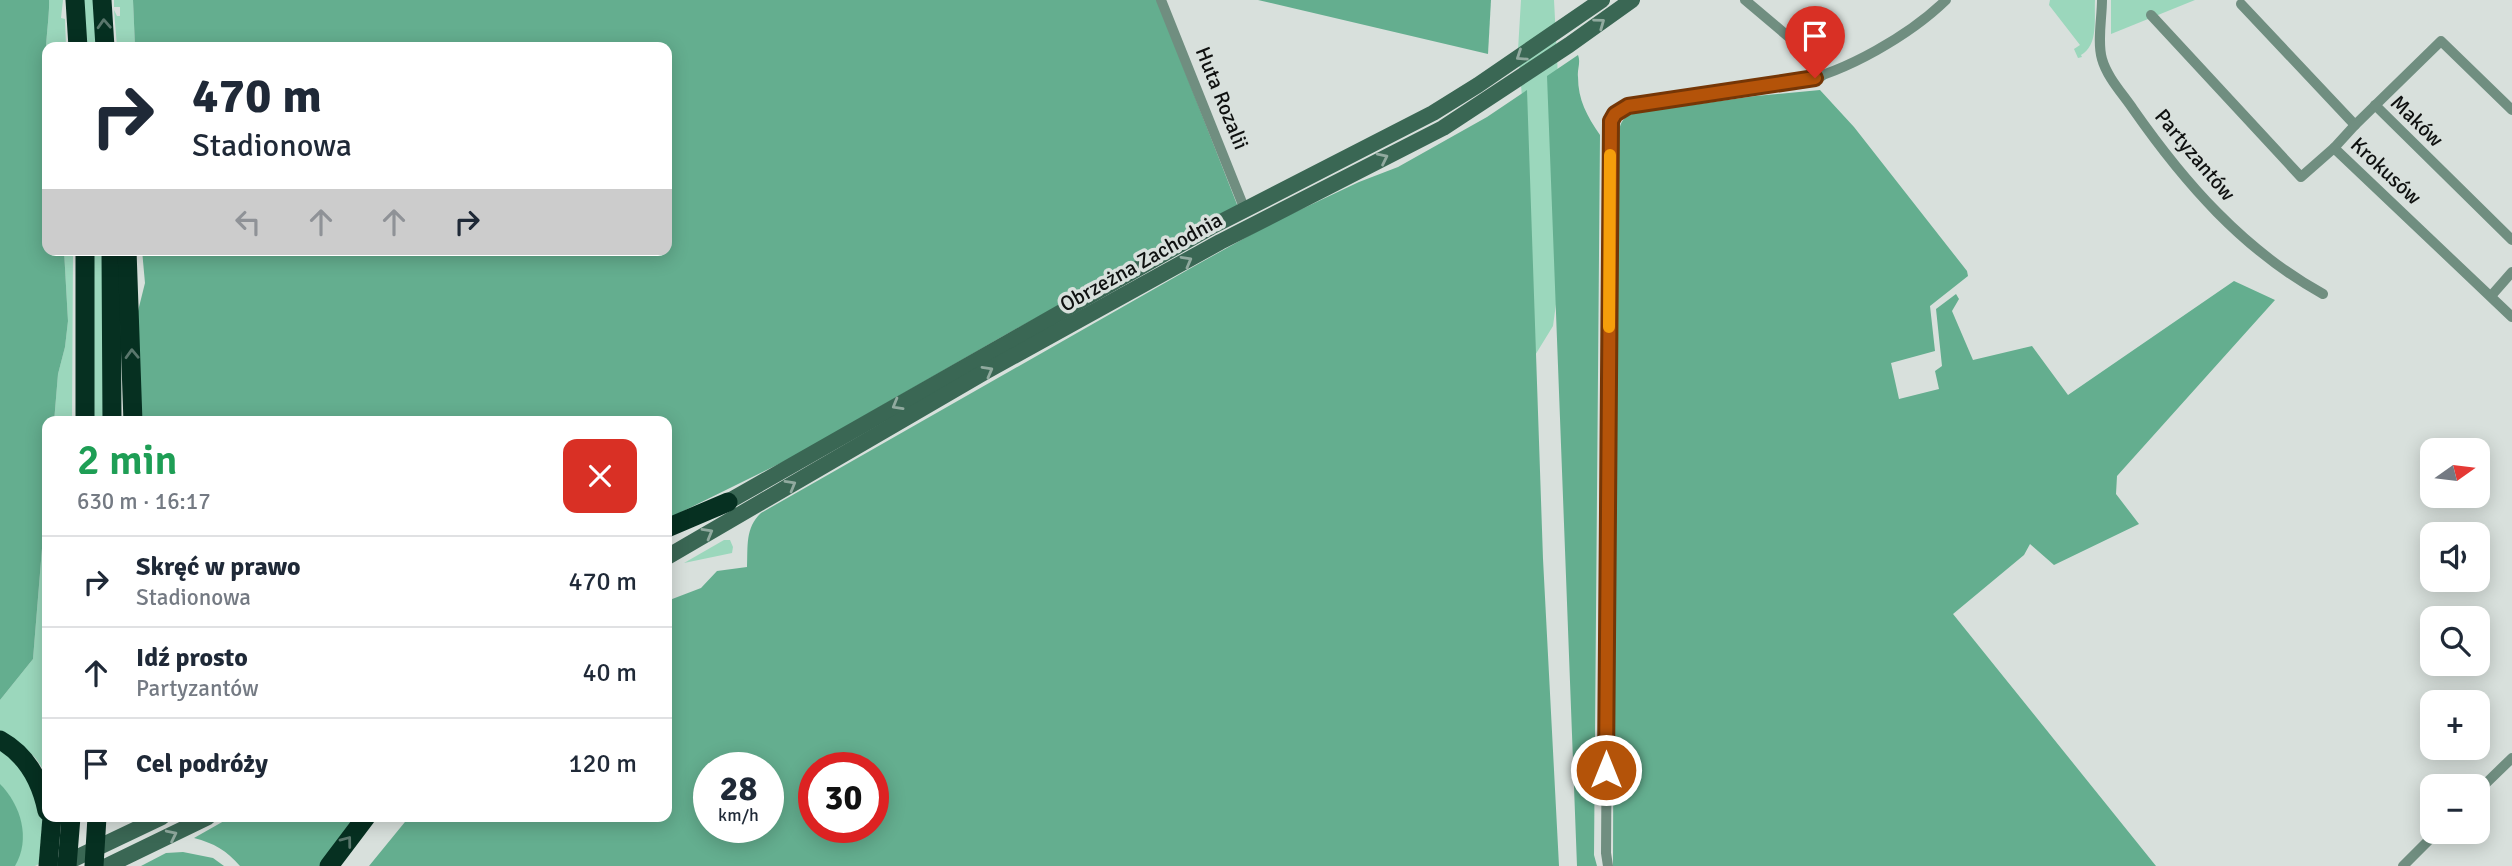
<!DOCTYPE html>
<html lang="pl">
<head>
<meta charset="utf-8">
<style>
  :root { --surface:#fff; --page:#f6f6f7; --text:#1f2937; --muted:#747a83; --line:#e0e1e3 }
  body { margin:0; font-family:Signika,sans-serif; background:var(--page); color:var(--text); height:100vh; display:flex; flex-direction:column; font-size:26px; white-space:nowrap }
  * { box-sizing:border-box; margin:0 }
  p { font-size:23px; color:var(--muted) }
  .icon { flex:none; width:38px; height:38px; fill:none; stroke:currentColor; stroke-width:2; stroke-linecap:round; stroke-linejoin:round }
  .map { position:relative; flex:1; overflow:hidden }
  .drawer { position:absolute; left:42px; top:416px; width:630px; height:406px; display:flex; flex-direction:column; background:var(--surface); border-radius:14px; box-shadow:0 4px 18px #0003 }
  .drawer>* { flex:none }
  .banner { position:absolute; left:42px; top:42px; width:630px; height:214px; border-radius:14px; box-shadow:0 4px 18px #0003; background:#fff; color:var(--text); overflow:hidden }
  .needle { width:46px; rotate:76deg }
  .controls { position:absolute; left:2420px; top:438px; display:grid; gap:14px }
  .controls a { display:grid; place-items:center; width:70px; height:70px; border-radius:14px; background:var(--surface); box-shadow:0 4px 18px #0003; font-size:35px }
  .speed { position:absolute; left:693px; top:752px; display:flex; gap:14px; font-size:35px; font-weight:700; text-align:center }
  .speed>* { display:grid; place-content:center; width:91px; height:91px; border-radius:50%; background:var(--surface); box-shadow:0 4px 18px #0003; line-height:1 }
  .speed small { font-size:18px; font-weight:400 }
  .speed .limit { border:10px solid #d22; background:#fff; color:#111 }
  .pin { position:absolute; display:grid; place-items:center; width:60px; height:60px; color:#fff; margin:-72px -30px; border-radius:50% 50% 50% 0; rotate:-45deg; box-shadow:0 0 7px #0007 }
  .pin .icon { rotate:45deg }
  .me { position:absolute; width:77px; margin:-38px; rotate:0deg; stroke-linejoin:round; filter:drop-shadow(0 0 5px #0008) }
  .turn { display:flex; align-items:center; gap:24px; height:147px; padding:0 35px; font-size:32px }
  .turn .icon { width:91px; height:91px; stroke-width:2.5 }
  .turn b { display:block; font-size:49px; line-height:60px }
  .lanes { display:flex; align-items:center; height:66px; padding:0 35px; background:#0003; justify-content:center; gap:35px; direction:ltr }
  .lanes .off { opacity:.35 }
  .round { display:grid; place-items:center; flex:none; width:74px; height:74px; border-radius:14px; background:var(--page) }
  .headline { display:flex; align-items:center; justify-content:space-between; height:119px; padding:0 35px }
  h1 { font-size:42px; font-weight:600; line-height:52px; color:#1e9e55 }
  ul { padding:0; list-style:none }
  li { display:flex; align-items:center; gap:21px; height:91px; padding:0 35px; border-top:2px solid var(--line) }
  li div { flex:1 }
  li b { display:block; font-size:26px }
  li em { font-style:normal }
  .map>svg:first-child { display:block }
  .green { fill:#9bd7bc }
  .forest { fill:#64ae8f; fill-rule:evenodd }
  .lines { fill:none; stroke-linecap:round; stroke-linejoin:round }
  .street { stroke:#708e80; stroke-width:10 }
  .secondary { stroke:#3a6754; stroke-width:16 }
  .highway { stroke:#063021; stroke-width:19 }
  .oneway { stroke:#91aa9f }
  .oneway2 { stroke:#5a766c }
  .route-casing { stroke:#753606; stroke-width:18 }
  .route { stroke:#b45309; stroke-width:12 }
  .slow { stroke:#f59e0b; stroke-width:12 }
  .labels { text-anchor:middle; stroke-width:7; stroke-linejoin:round; paint-order:stroke }
  .street-label { font-size:21px; fill:#0f1110; stroke:#d8e0dc }
</style>
</head>
<body>
<div class="map">
<svg width="2512" height="866" viewBox="0 0 2512 866">
  <rect width="100%" height="100%" fill="#d8e0dc"/>
  <g class="green">
    <path d="M49,0h14l-2,18 4,1 1,28h-19v21c-4,-13 3,-51 2,-68z"/>
    <polygon points="82,0 96,0 98,47 85,47"/>
    <polygon points="114,0 133,0 135,47 117,47 114,10 117,16 120,16 120,7 114,7"/>
    <polygon points="1521,0 1554,0 1566,231 1553,326 1521,378 1526,144 1518,50"/>
    <path d="M2050,0h45c-1,18 4,45 -14,55l1,2 -4,1 -4,-9 6,-4 -31,-40z"/>
    <polygon points="2111,0 2195,0 2111,34"/>
    <polygon points="64,250 73,250 72,422 54,422 58,374 65,347 68,321"/>
    <polygon points="91,250 105,250 106,422 93,422"/>
    <path d="M47,487v293c-7,-24 -26,-37 -47,-47v-33l33,-41z"/>
    <polygon points="724,540 730,540 733,547 732,553 684,563"/>
    <polygon points="0,747 20,762 43,815 39,864 35,866 0,866"/>
  </g>
  <g class="forest">
    <path d="M0,0h49c1,17 -6,55 -2,68v182h17l4,71 -3,26 -7,27 -4,48h-7v65l-14,172 -33,41z"/>
    <polygon points="133,0 1157,0 1238,207 1005,335 789,459 667,519 667,422 140,422 137,315 145,283 142,250 667,250 667,47 135,47"/>
    <polygon points="1258,0 1491,0 1488,54"/>
    <path d="M1578,55c3,8 -1,14 0,22 0,23 9,39 22,58l-6,720 3,11h-20l-30,-790z"/>
    <path d="M1527,90l16,469 16,307h-1190l40,-49h258v-216l34,-13 16,-17 30,-4c1,-21 -2,-39 14,-54l430,-245 79,-44 89,-42 39,-15 89,-50zM709,768h59v60h-59zM814,768h59v60h-59z"/>
    <path d="M1820,90l34,37 113,144 1,5 -38,30 5,45 -44,12 8,36 40,-10 -4,-18 7,-5 -6,-57 20,-15 3,5 -7,12 21,49 59,-14 36,49 166,-114 41,19 -158,176 -1,18 23,30 -85,41 -24,-21 -6,11 -71,59 203,252h-543l2,-727 4,-1c0,-13 2,-20 15,-25l122,-17z"/>
    <path d="M0,784c21,21 31,55 15,82h-15z"/>
    <path d="M231,817h127l-37,49h-81c-13,-15 -26,-23 -46,-28z"/>
    <polygon points="183,852 213,858 224,866 141,866 166,853"/>
  </g>
  <g class="lines">
    <g class="street">
      <polyline points="1161,0 1245,210"/>
      <polyline points="1745,0 1803,49 1822,76"/>
      <path d="M2102,0c0,18 -5,42 0,59 5,18 20,34 31,50 51,73 110,141 190,185"/>
      <polyline points="2241,4 2355,125 2441,41 2512,110"/>
      <polyline points="2151,15 2301,177 2334,148 2512,317"/>
      <polyline points="2375,105 2512,240"/>
      <polyline points="2334,148 2355,125"/>
      <polyline points="2491,296 2512,272"/>
      <polyline points="2478,791 2512,758"/>
      <path d="M1608,866l-2,-13 5,-732 4,-7 12,-8 170,-24c49,-10 113,-47 149,-82"/>
      <polyline points="2403,866 2438,831"/>
    </g>
    <g class="secondary">
      <polyline points="717,508 1211,227 1433,113 1478,85 1602,0"/>
      <polyline points="667,557 983,373 1220,242 1443,128 1569,45 1632,0"/>
      <polyline points="59,866 162,817"/>
      <polyline points="107,866 208,817"/>
    </g>
    <g class="highway">
      <polyline points="75,0 78,47"/>
      <polyline points="102,0 105,47"/>
      <polyline points="85,250 85,422"/>
      <polyline points="111,250 112,422"/>
      <polyline points="127,250 133,422"/>
      <polyline points="667,528 728,502"/>
      <path d="M0,740c27,15 41,42 47,71"/>
      <polyline points="48,866 52,817"/>
      <polyline points="67,866 71,817"/>
      <polyline points="94,866 97,817"/>
      <polyline points="329,866 366,817"/>
    </g>
  </g>
  <defs><path id="oneway-chevron" d="M-2-3.5L2.5 0L-2 3.5" fill="none" stroke-width="1.6" stroke-linecap="round" stroke-linejoin="round" transform="scale(1.75)"/></defs>
  <g class="oneway">
    <use href="#oneway-chevron" transform="translate(1600 23) rotate(-36)"/>
    <use href="#oneway-chevron" transform="translate(1521 56) rotate(146)"/>
    <use href="#oneway-chevron" transform="translate(1383 158) rotate(-26)"/>
    <use href="#oneway-chevron" transform="translate(1187 261) rotate(-29)"/>
    <use href="#oneway-chevron" transform="translate(988 371) rotate(-29)"/>
    <use href="#oneway-chevron" transform="translate(897 405) rotate(150)"/>
    <use href="#oneway-chevron" transform="translate(791 485) rotate(-30)"/>
    <use href="#oneway-chevron" transform="translate(708 533) rotate(-30)"/>
    <use href="#oneway-chevron" transform="translate(172 835) rotate(-26)"/>
  </g>
  <g class="oneway2">
    <use href="#oneway-chevron" transform="translate(104 24) rotate(-93)"/>
    <use href="#oneway-chevron" transform="translate(132 354) rotate(-92)"/>
    <use href="#oneway-chevron" transform="translate(347 841) rotate(-53)"/>
  </g>
  <g class="lines">
    <g class="route-casing">
      <polyline id="route" points="1606,770 1611,121 1615,114 1628,106 1815,78"/>
    </g>
    <use href="#route" class="route"/>
    <polyline class="slow" points="1609,327 1610,155"/>
  </g>
  <g class="labels">
    <g class="street-label">
      <text transform="translate(1222 98) rotate(68)" y="7">Huta Rozalii</text>
      <text transform="translate(2417 121) rotate(44)" y="7">Maków</text>
      <text transform="translate(2195 155) rotate(50)" y="7">Partyzantów</text>
      <text transform="translate(2386 171) rotate(43)" y="7">Krokusów</text>
      <text transform="translate(1141 262) rotate(-29)" y="7">Obrzeżna Zachodnia</text>
    </g>
  </g>
</svg>
<div class="controls">
<a><svg class="needle" viewBox="-14 -14 28 28"><path d="M0-13l5 13h-10z" fill="#e53935"/><path d="M0 13l5-13h-10z" fill="#747a83"/></svg></a>
<a><svg class="icon" aria-label="sound" viewBox="0 0 24 24"><path d="M4 9h4l5-4v14l-5-4H4zM17 9q2 3 0 6"/></svg></a>
<a><svg class="icon" aria-label="search" viewBox="0 0 24 24"><circle cx="10" cy="10" r="6"/><path d="M15 15l6 6"/></svg></a>
<a>+</a>
<a>−</a>
</div>
<div class="speed"><div>28<small>km/h</small></div><div class="limit">30</div></div>
<div class="pin" style="left:1815px;top:78px;background:#d93025"><svg class="icon" aria-label="arrive" viewBox="0 0 24 24"><path d="M6 21V4h12l-3 4 3 4H6"/></svg></div>
<svg class="me" style="left:1606px;top:770px" viewBox="-20 -20 40 40"><circle r="17" fill="#b45309" stroke="#fff" stroke-width="3"/><path d="M0-11L8 9 0 5-8 9z" fill="#fff"/></svg>
<div class="banner">
<div class="turn"><svg class="icon" aria-label="right" viewBox="0 0 24 24"><path d="M7 20v-9h11M14 6l5 5-5 5"/></svg><div><b>470 m</b>Stadionowa</div></div>
<div class="lanes"><svg class="icon off" aria-label="left" viewBox="0 0 24 24"><path d="M17 20v-9H6M10 6l-5 5 5 5"/></svg><svg class="icon off" aria-label="ahead" viewBox="0 0 24 24"><path d="M12 20V5M6 11l6-6 6 6"/></svg><svg class="icon off" aria-label="ahead" viewBox="0 0 24 24"><path d="M12 20V5M6 11l6-6 6 6"/></svg><svg class="icon" aria-label="right" viewBox="0 0 24 24"><path d="M7 20v-9h11M14 6l5 5-5 5"/></svg></div>
</div>
<section class="drawer">
<div class="headline"><div><h1>2 min</h1><p>630 m · 16:17</p></div><a class="round" style="background:#d93025;color:#fff"><svg class="icon" aria-label="close" viewBox="0 0 24 24"><path d="M6 6l12 12M18 6L6 18"/></svg></a></div>
<ul>
<li><svg class="icon" aria-label="right" viewBox="0 0 24 24"><path d="M7 20v-9h11M14 6l5 5-5 5"/></svg><div><b>Skręć w prawo</b><p>Stadionowa</p></div><em>470 m</em></li>
<li><svg class="icon" aria-label="ahead" viewBox="0 0 24 24"><path d="M12 20V5M6 11l6-6 6 6"/></svg><div><b>Idź prosto</b><p>Partyzantów</p></div><em>40 m</em></li>
<li><svg class="icon" aria-label="arrive" viewBox="0 0 24 24"><path d="M6 21V4h12l-3 4 3 4H6"/></svg><div><b>Cel podróży</b></div><em>120 m</em></li>
</ul>
</section>
</div>
</body>
</html>
